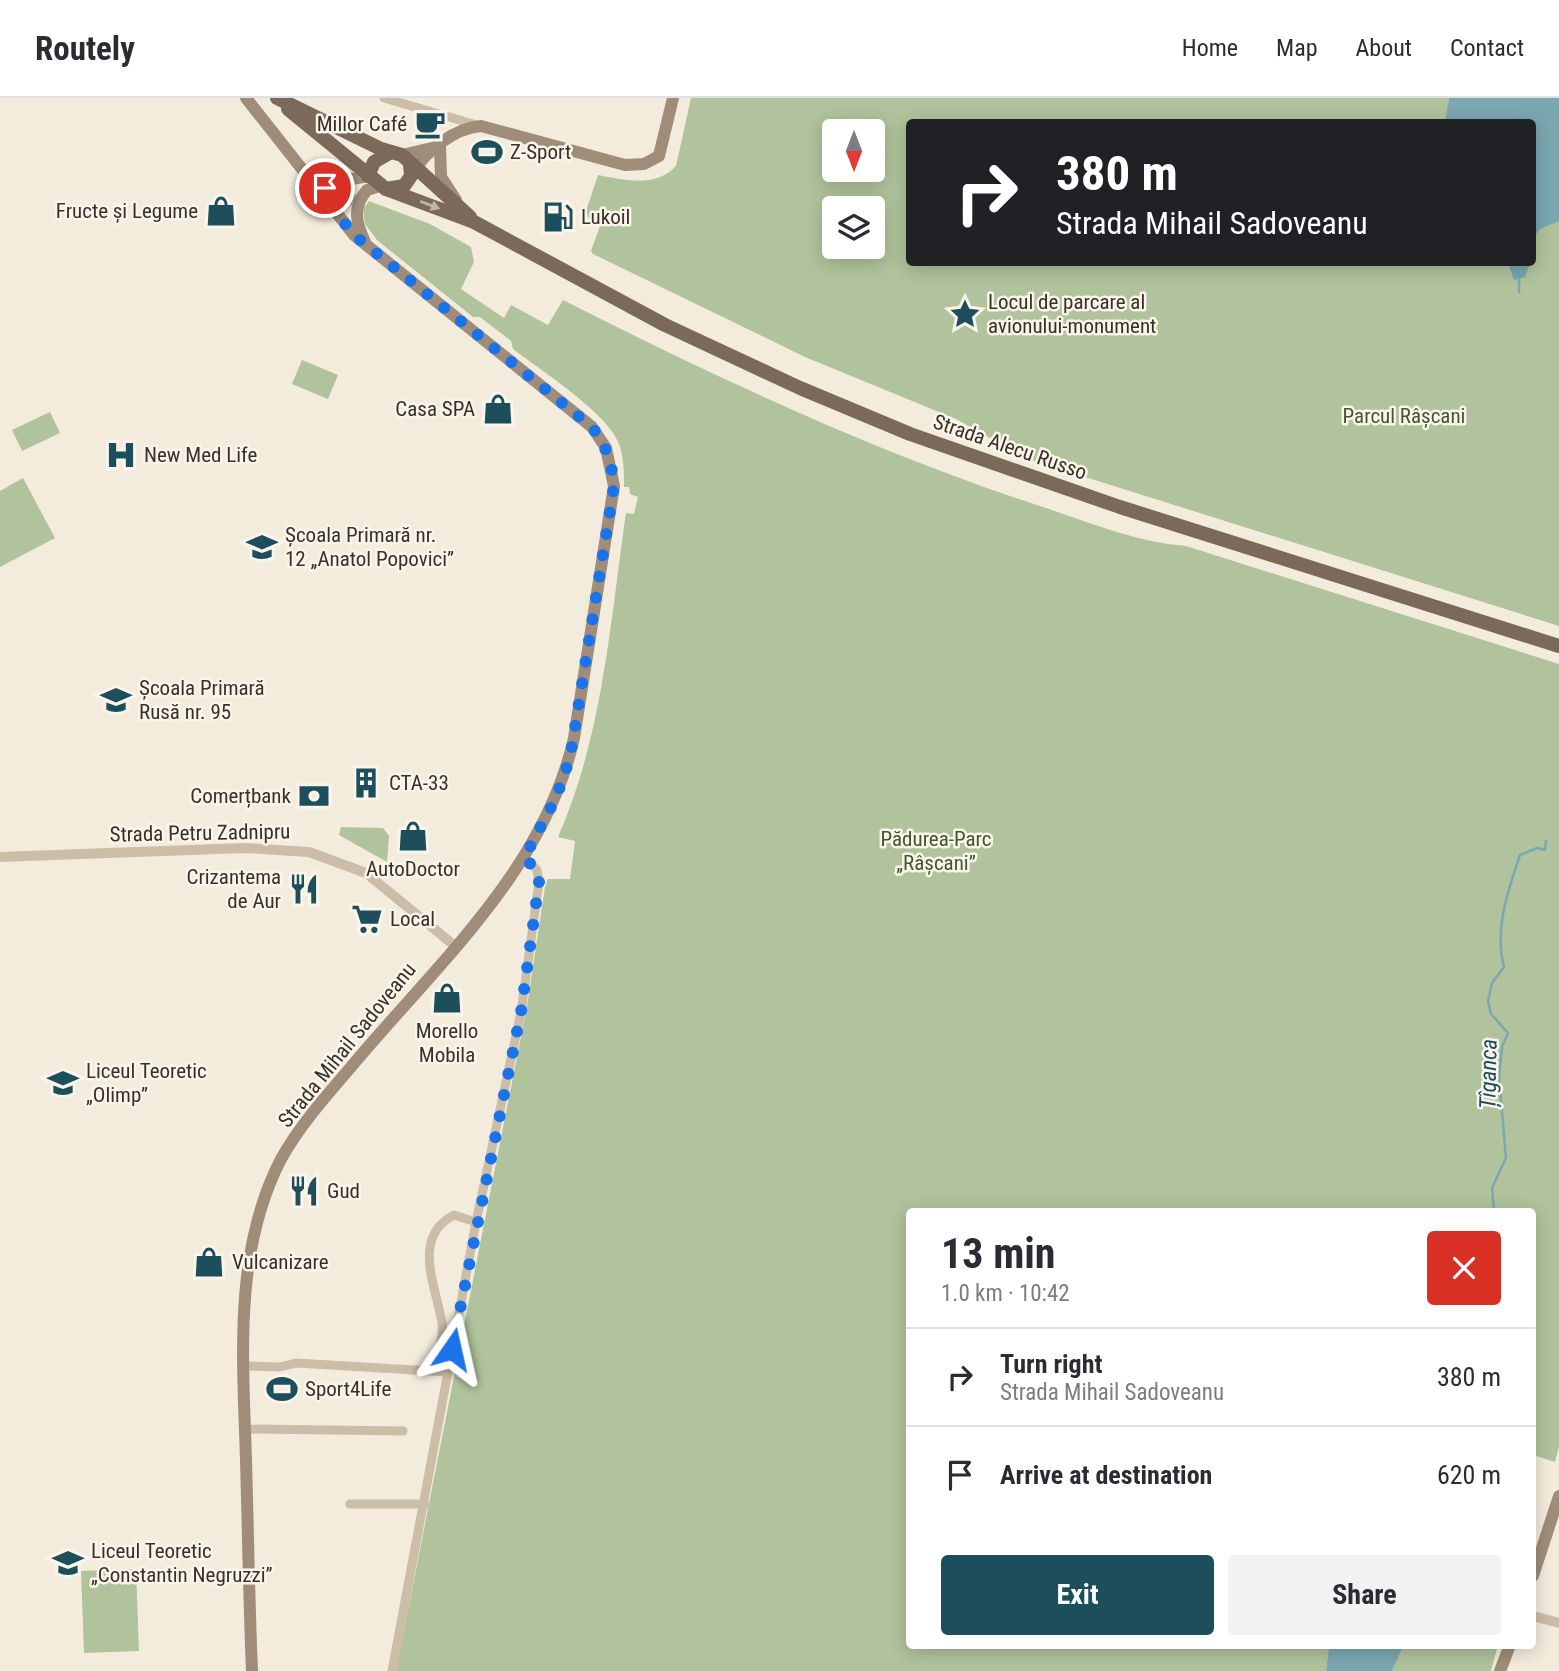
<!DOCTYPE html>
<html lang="en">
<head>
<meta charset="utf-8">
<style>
  :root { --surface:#fff; --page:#f2f2f3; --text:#2b2b33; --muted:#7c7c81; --line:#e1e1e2; --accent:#1d4e5b }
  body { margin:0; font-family:"Roboto Condensed",sans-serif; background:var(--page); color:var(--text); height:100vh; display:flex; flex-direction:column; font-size:26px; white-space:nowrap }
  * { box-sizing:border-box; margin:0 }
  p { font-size:23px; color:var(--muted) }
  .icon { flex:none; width:38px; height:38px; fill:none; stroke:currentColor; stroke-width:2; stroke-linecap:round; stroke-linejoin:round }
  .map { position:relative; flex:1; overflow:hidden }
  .details { position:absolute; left:906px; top:1110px; width:630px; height:441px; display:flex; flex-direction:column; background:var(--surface); border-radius:7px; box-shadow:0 4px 18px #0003 }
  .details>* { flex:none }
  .banner { position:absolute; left:906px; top:21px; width:630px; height:147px; border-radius:7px; box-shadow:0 4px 18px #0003; background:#202124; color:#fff; overflow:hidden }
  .needle { width:46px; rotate:180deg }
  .fabs { position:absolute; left:822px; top:21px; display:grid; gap:14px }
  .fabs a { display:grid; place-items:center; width:63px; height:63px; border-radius:7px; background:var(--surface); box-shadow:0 4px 18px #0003; font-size:35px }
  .pin { position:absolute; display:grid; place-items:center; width:60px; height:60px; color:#fff; margin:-30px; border:4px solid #fff; border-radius:50%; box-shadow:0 2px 7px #0007 }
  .me { position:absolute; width:77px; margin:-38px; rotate:11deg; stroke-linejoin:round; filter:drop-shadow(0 0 5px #0008) }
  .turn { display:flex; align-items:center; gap:24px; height:147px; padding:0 35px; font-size:32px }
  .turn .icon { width:91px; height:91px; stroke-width:2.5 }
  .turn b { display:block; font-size:49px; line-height:60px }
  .round { display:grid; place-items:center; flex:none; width:74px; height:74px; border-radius:7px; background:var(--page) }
  .summary { display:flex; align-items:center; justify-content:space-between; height:119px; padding:0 35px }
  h1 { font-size:42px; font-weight:700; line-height:52px }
  .action { display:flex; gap:14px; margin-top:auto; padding:14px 35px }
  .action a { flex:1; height:80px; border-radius:7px; background:var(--accent); color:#fff; font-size:28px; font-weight:700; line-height:80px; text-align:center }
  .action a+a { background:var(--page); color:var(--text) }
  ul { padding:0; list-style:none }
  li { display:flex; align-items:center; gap:21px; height:98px; padding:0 35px; border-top:2px solid var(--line) }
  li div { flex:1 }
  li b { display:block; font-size:26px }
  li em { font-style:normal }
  header { display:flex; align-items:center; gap:42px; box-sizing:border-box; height:98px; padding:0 35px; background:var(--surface); border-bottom:2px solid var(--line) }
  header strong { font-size:33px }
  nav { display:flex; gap:38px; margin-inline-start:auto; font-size:24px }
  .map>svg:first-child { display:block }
  .green { fill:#b0c39c; fill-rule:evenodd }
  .water { fill:#7ba7b1 }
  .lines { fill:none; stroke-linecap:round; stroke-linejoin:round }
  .stream { stroke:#7ba7b1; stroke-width:2.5 }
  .minor { stroke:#ccbda8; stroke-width:9 }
  .tertiary { stroke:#ccbda8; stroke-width:10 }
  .secondary { stroke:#a08d79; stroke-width:12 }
  .primary { stroke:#7b6959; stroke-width:14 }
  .oneway { fill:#c1b6a9 }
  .route { stroke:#1a73e8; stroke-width:12; stroke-dasharray:0 21.6 }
  .labels { text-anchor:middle; stroke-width:5; stroke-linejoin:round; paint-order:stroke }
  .poi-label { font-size:21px; fill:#383029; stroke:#faf5ea; text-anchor:start }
  .park-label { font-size:21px; fill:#41572c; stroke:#faf5ea }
  .street-label { font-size:21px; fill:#383029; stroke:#faf5ea }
  .water-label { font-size:23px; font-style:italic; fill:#1d4e5b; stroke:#faf5ea }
</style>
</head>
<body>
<header>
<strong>Routely</strong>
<nav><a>Home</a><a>Map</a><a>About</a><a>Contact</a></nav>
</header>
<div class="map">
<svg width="1559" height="1573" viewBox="0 0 1559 1573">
  <rect width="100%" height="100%" fill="#f3ecdd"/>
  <g class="green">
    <path d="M691,0h758l-3,22 -11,-1 -1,3h-524v140h623v-51l26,-2v417l-531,-167 -72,-40 -151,-62 -212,-103 -2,-3 9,-25 -11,-7 -3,-8 12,-36c26,5 58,13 78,-9zM835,33h38v39h-38zM835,110h38v39h-38z"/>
    <polygon points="347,87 356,97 352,107 342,111 328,93"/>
    <path d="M369,103l61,23 41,23 3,15 -13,27 43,29 7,-13 37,20 15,-25c154,78 310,151 474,205 49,16 98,37 149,41l373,118v783l-4,15 -22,-7v-244h-623v434h419l-3,26h-930l131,-665 18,-119 3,-8h22l5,-38 -17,-4c45,-102 52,-214 68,-324l8,1 4,-17 -8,-3 -1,-7h-5c0,-15 0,-29 -5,-43 -11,-31 -79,-74 -106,-95l-2,-8 -31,-24h-7l-96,-77 -12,-16 -2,-15z"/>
    <polygon points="302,262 338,277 328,301 292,286"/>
    <polygon points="50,314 60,335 22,353 12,332"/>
    <polygon points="23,380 55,440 0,469 0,393"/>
    <polygon points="341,729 383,730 389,738 387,764 339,737"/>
    <polygon points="136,1471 139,1553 84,1555 81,1473"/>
    <polygon points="1404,1547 1498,1547 1491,1573 1392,1573"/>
  </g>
  <g class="water">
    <polygon points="1449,0 1559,0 1559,123 1540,131 1533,140 1533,24 1445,24"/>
    <polygon points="1508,165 1530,165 1525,179 1514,182"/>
    <polygon points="1329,1547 1404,1547 1392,1573 1326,1573"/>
  </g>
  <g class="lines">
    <g class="stream">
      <polyline points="1519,180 1519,194"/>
      <path d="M1494,1113l-2,-23 14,-30 -7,-81 3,-30 6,-14 -17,-19 -3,-13 4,-18 12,-16c-10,-38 4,-76 16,-112l17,-7 8,2 1,-9"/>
    </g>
    <g class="minor">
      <polyline points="384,0 480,28"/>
      <polyline points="244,1268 280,1269 296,1265 448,1274"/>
      <path d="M432,1273c5,-16 12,-31 10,-48 -6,-37 -31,-86 12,-108l22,7"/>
      <polyline points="245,1331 403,1333"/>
      <polyline points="350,1406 425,1406"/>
      <polyline points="392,1573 476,1124 521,914 539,784 537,772 525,759"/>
    </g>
    <g class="tertiary">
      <polyline points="0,759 245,750 309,754 366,775 455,848"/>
      <polyline points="1533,1518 1559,1525"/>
    </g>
    <g class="secondary">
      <path d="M246,0l108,137 238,192 14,21 8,38 -40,252c-30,133 -139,228 -223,329 -25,29 -51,58 -70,92 -48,93 -38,200 -35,301 2,70 3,141 6,211"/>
      <polyline points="440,48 441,79 456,102"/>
      <polyline points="402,57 436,49"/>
      <path d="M411,78c13,-24 43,-48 70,-50l144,39 19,-1 15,-8 14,-58"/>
      <polyline points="314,88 368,78"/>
      <path d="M365,144c-9,-19 -13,-35 2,-52l13,-4"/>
      <polyline points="1533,1478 1559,1398"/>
      <polyline points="1500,1573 1510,1547"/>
    </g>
    <g class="primary">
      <polyline points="277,0 381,51 402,57 470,119"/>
      <polyline points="288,11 386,91 404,88 411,78 410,66"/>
      <polyline points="368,78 374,64 391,54"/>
      <polyline points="386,91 474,124 665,227 800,290 910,336 1120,409 1559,548"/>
    </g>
  </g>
  <defs><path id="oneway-solid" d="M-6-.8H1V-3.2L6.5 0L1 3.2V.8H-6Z" transform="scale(1.75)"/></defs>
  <use class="oneway" href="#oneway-solid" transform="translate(430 107) rotate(21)"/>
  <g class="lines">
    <path class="route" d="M325,90v10l29,37 238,192c14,18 20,36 22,59l-44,272 -14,40 -32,60 13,12 2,12 -18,130 -69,337"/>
  </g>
  <defs>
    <g id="cafe-bare" transform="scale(2.415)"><path d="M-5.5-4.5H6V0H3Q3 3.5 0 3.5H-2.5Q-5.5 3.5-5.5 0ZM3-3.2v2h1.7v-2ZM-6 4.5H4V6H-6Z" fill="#1d4e5b" stroke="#faf5ea" stroke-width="2.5" paint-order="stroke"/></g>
    <g id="stadium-bare" transform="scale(2.415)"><path d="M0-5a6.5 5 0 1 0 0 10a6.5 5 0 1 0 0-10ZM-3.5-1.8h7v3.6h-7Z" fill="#1d4e5b" stroke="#faf5ea" stroke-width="2.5" paint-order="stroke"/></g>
    <g id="shop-bare" transform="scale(2.415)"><path d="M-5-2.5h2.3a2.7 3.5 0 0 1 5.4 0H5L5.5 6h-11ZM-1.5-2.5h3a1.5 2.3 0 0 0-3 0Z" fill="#1d4e5b" stroke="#faf5ea" stroke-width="2.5" paint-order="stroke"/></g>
    <g id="fuel-bare" transform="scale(2.415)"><path d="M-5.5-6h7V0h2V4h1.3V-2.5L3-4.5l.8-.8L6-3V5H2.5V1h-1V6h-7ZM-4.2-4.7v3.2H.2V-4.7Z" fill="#1d4e5b" stroke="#faf5ea" stroke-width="2.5" paint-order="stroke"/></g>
    <g id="sight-bare" transform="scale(2.415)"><path d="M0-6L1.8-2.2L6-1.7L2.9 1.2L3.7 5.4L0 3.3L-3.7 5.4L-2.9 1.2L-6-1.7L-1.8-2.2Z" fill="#1d4e5b" stroke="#faf5ea" stroke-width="2.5" paint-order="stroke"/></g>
    <g id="hospital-bare" transform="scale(2.415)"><path d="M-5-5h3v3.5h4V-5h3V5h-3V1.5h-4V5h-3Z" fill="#1d4e5b" stroke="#faf5ea" stroke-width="2.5" paint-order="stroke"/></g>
    <g id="school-bare" transform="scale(2.415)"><path d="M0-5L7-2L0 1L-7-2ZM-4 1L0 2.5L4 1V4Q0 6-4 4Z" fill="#1d4e5b" stroke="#faf5ea" stroke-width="2.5" paint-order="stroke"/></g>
    <g id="building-bare" transform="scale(2.415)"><path d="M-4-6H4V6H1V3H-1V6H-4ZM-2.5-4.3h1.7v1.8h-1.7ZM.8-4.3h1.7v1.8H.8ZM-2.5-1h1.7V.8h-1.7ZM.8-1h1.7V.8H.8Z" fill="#1d4e5b" stroke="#faf5ea" stroke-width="2.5" paint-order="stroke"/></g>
    <g id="bank-bare" transform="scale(2.415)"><path d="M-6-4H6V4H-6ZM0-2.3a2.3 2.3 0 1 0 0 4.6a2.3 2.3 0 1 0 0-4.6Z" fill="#1d4e5b" stroke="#faf5ea" stroke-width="2.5" paint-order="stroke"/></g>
    <g id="restaurant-bare" transform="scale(2.415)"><path d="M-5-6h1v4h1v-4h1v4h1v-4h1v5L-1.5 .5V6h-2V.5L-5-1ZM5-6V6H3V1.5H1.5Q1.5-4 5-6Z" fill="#1d4e5b" stroke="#faf5ea" stroke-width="2.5" paint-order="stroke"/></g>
    <g id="supermarket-bare" transform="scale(2.415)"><path d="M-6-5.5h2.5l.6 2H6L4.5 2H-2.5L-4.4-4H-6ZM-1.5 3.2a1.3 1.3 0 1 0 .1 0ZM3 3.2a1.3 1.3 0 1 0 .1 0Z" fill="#1d4e5b" stroke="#faf5ea" stroke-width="2.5" paint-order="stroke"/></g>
  </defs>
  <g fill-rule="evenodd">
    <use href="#cafe-bare" x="430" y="26"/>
    <use href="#stadium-bare" x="487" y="54"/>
    <use href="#shop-bare" x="221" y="113"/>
    <use href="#fuel-bare" x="558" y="119"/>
    <use href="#sight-bare" x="965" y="216"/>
    <use href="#shop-bare" x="498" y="311"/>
    <use href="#hospital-bare" x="121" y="357"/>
    <use href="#school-bare" x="262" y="449"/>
    <use href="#school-bare" x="116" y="602"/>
    <use href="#building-bare" x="366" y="685"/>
    <use href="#bank-bare" x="314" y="698"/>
    <use href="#shop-bare" x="413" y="738"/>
    <use href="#restaurant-bare" x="304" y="791"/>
    <use href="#supermarket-bare" x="367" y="821"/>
    <use href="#shop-bare" x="447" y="900"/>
    <use href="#school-bare" x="63" y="985"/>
    <use href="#restaurant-bare" x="304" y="1093"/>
    <use href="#shop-bare" x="209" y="1164"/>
    <use href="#stadium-bare" x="282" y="1291"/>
    <use href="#school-bare" x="68" y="1465"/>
  </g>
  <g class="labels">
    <g class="poi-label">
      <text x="407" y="33" text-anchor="end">Millor Café</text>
      <text x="510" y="61">Z-Sport</text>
      <text x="198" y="120" text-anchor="end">Fructe și Legume</text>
      <text x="581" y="126">Lukoil</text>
      <text x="988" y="211">Locul de parcare al<tspan x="988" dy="24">avionului-monument</tspan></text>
      <text x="475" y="318" text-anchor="end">Casa SPA</text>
      <text x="144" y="364">New Med Life</text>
      <text x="285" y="444">Școala Primară nr.<tspan x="285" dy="24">12 „Anatol Popovici”</tspan></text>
      <text x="139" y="597">Școala Primară<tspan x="139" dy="24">Rusă nr. 95</tspan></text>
      <text x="389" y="692">CTA-33</text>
      <text x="291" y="705" text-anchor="end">Comerțbank</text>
      <text x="413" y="778" text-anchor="middle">AutoDoctor</text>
      <text x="281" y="786" text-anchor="end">Crizantema<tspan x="281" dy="24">de Aur</tspan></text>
      <text x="390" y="828">Local</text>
      <text x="447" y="940" text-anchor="middle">Morello<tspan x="447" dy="24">Mobila</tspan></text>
      <text x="86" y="980">Liceul Teoretic<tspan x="86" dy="24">„Olimp”</tspan></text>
      <text x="327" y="1100">Gud</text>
      <text x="232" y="1171">Vulcanizare</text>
      <text x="305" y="1298">Sport4Life</text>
      <text x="91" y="1460">Liceul Teoretic<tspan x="91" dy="24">„Constantin Negruzzi”</tspan></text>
    </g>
    <g class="park-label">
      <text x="1404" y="325">Parcul Râșcani</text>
      <text x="936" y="748">Pădurea-Parc<tspan x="936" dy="24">„Râșcani”</tspan></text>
    </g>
    <g class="street-label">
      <text transform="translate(1010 349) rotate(19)" y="7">Strada Alecu Russo</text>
      <text transform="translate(200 735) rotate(-1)" y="7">Strada Petru Zadnipru</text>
      <text transform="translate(347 947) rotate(-51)" y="7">Strada Mihail Sadoveanu</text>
    </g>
    <g class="water-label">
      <text transform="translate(1488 976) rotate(-89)" y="8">Țîganca</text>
    </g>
  </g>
</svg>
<div class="fabs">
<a><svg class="needle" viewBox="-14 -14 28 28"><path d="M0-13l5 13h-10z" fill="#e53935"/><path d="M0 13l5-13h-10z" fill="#7c7c81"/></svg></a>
<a><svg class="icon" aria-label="layers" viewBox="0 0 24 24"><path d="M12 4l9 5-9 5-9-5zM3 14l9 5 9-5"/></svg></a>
</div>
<div class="pin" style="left:325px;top:90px;background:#d93025"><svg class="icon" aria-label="arrive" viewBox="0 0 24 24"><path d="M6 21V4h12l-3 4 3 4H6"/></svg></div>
<svg class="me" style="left:452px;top:1251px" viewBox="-20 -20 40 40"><path d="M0-17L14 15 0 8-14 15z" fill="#1a73e8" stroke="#fff" stroke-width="4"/></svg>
<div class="banner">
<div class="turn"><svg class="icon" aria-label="right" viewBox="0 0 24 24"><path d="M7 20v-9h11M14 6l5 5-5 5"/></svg><div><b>380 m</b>Strada Mihail Sadoveanu</div></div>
</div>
<section class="details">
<div class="summary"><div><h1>13 min</h1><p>1.0 km · 10:42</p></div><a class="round" style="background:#d93025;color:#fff"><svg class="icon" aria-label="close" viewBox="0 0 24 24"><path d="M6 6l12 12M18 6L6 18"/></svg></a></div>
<ul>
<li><svg class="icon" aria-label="right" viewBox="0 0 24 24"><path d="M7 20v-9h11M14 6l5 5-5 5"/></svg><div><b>Turn right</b><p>Strada Mihail Sadoveanu</p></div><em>380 m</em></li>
<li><svg class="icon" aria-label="arrive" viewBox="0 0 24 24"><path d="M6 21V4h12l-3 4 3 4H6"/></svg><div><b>Arrive at destination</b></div><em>620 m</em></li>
</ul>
<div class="action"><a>Exit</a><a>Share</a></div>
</section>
</div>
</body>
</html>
